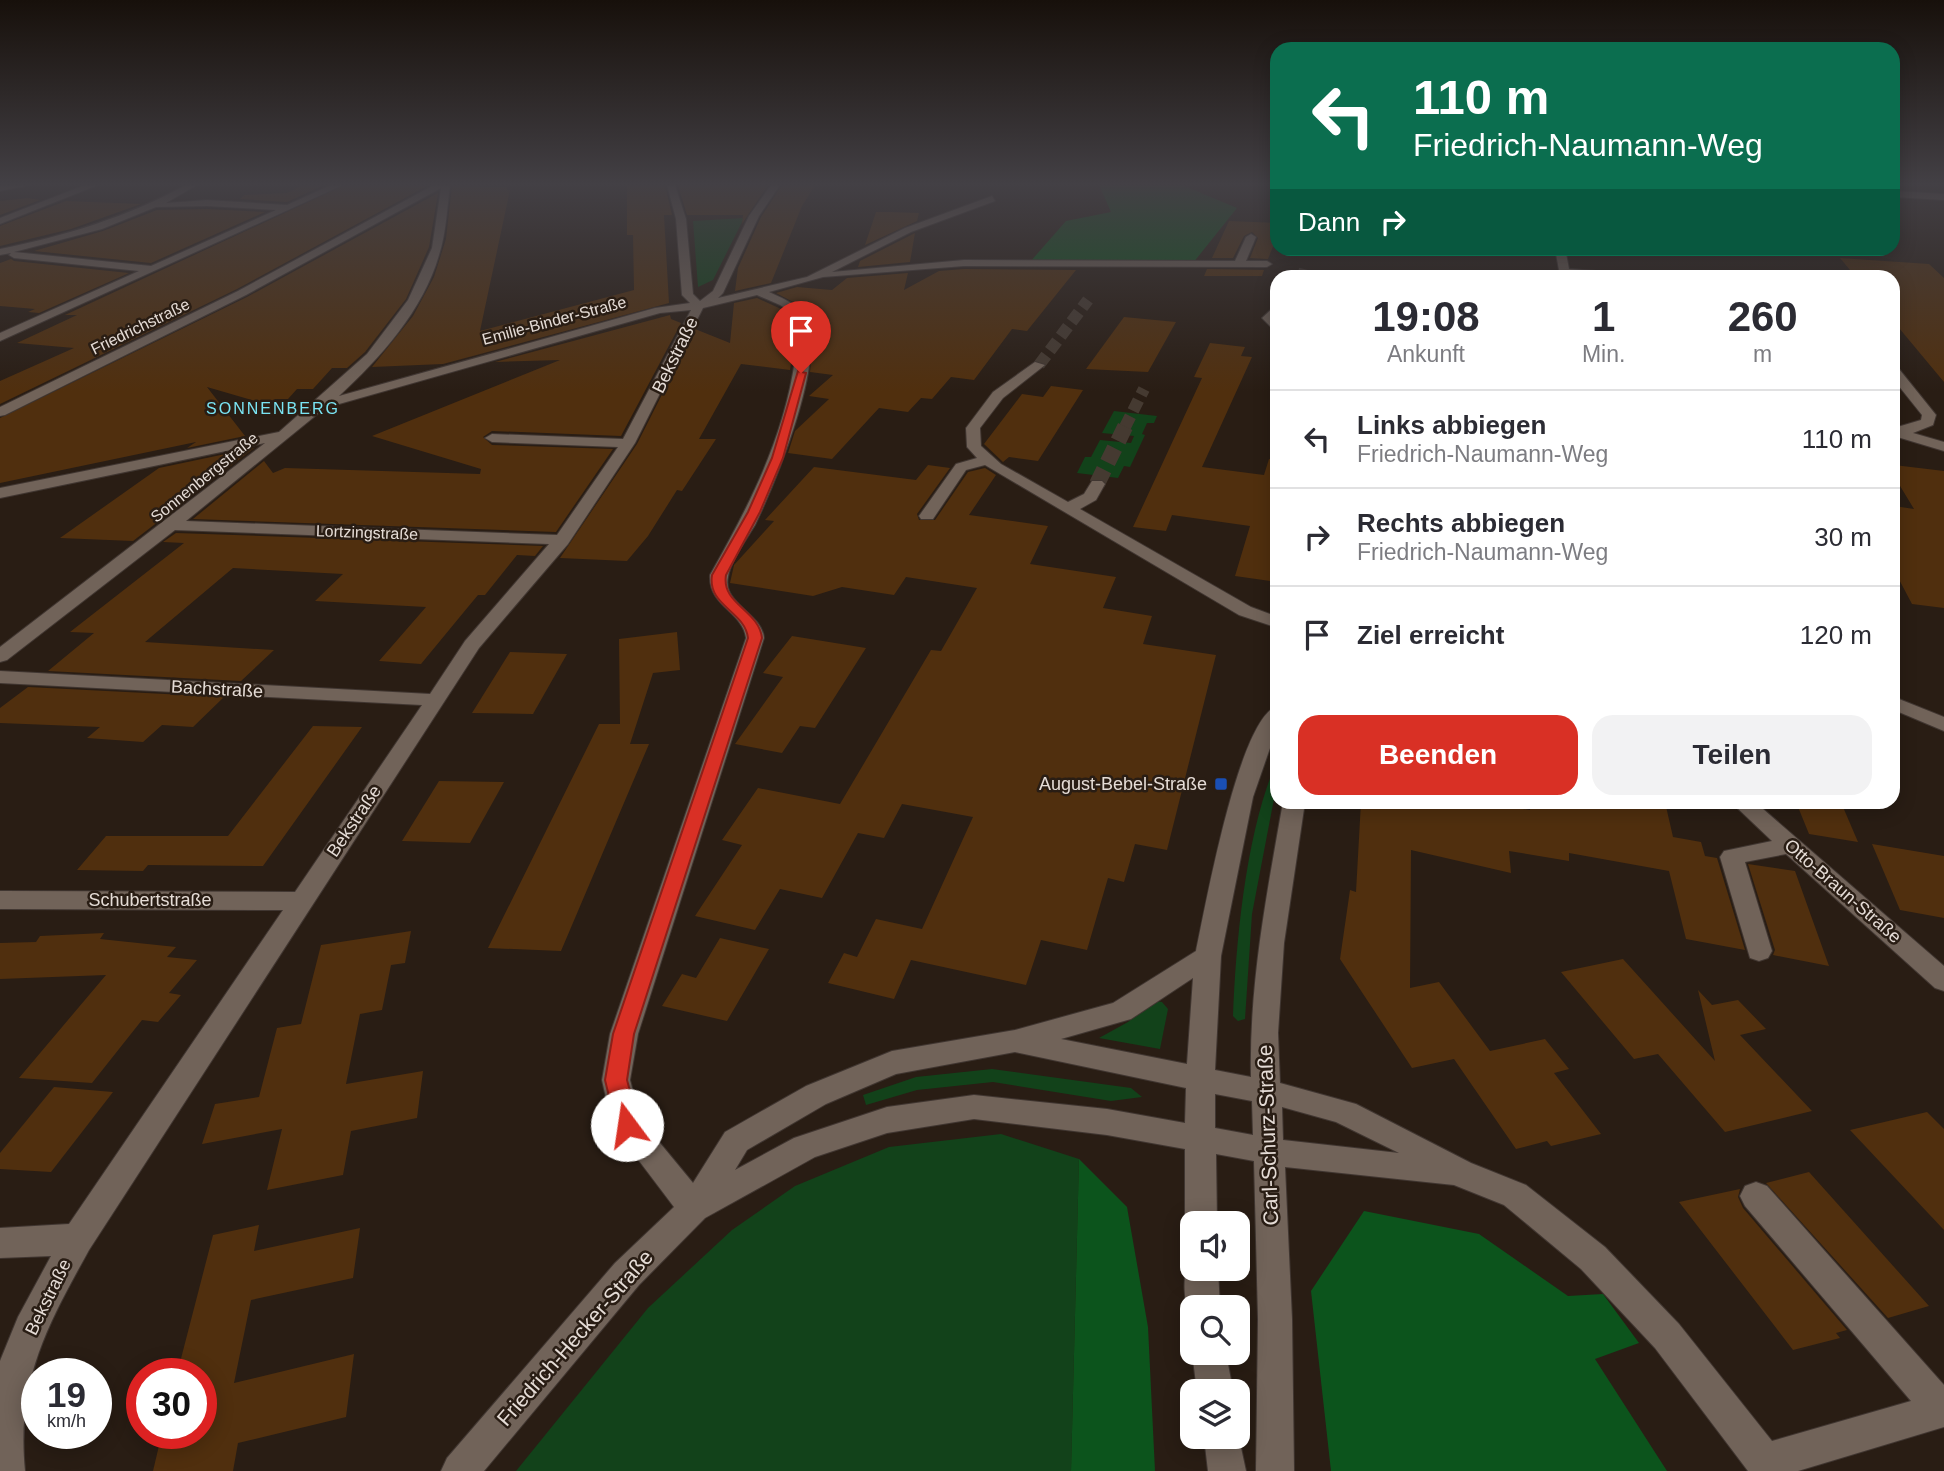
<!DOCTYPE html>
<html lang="de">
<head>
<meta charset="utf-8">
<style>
  :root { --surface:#fff; --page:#f2f2f3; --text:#2b2b33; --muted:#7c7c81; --line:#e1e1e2; --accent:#d93025 }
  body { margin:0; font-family:Arial,sans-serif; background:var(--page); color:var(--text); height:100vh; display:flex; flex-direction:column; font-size:26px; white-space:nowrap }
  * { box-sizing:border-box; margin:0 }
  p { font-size:23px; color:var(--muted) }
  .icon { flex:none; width:38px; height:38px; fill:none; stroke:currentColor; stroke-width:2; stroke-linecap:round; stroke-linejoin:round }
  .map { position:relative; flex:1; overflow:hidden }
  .side { position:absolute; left:1270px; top:270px; width:630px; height:539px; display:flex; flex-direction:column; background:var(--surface); border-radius:21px; box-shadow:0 4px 18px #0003 }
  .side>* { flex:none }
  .hud { position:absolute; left:1270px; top:42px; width:630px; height:214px; border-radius:21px; box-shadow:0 4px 18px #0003; background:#0b6e4f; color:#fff; overflow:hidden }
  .buttons { position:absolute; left:1180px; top:1211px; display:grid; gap:14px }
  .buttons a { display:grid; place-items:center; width:70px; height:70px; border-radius:14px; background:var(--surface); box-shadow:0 4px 18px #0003; font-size:35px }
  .speed { position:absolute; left:21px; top:1358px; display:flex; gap:14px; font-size:35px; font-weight:700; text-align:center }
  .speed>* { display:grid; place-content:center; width:91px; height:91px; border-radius:50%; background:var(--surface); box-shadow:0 4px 18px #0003; line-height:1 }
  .speed small { font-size:18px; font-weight:400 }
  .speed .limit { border:10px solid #d22; background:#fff; color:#111 }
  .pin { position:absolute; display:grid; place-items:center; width:60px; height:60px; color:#fff; margin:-72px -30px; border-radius:50% 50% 50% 0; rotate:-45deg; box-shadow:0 0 7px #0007 }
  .pin .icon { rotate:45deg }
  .me { position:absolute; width:77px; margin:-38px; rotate:346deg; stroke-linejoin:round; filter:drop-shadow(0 0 5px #0008) }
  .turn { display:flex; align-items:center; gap:24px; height:147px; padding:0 28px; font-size:32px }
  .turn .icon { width:91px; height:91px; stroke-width:2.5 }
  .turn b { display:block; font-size:49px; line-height:60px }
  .then { display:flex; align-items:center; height:66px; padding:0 28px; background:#0003; gap:14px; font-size:26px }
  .eta { display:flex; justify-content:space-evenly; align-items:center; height:119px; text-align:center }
  .eta b { font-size:42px; font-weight:600; line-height:49px }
  .action { display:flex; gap:14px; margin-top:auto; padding:14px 28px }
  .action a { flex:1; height:80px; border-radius:21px; background:var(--accent); color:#fff; font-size:28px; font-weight:600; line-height:80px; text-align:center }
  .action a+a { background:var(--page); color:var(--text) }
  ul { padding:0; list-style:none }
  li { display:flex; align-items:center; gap:21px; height:98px; padding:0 28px; border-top:2px solid var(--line) }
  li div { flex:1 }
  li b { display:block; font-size:26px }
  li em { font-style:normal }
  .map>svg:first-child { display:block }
  .green { fill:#12421a }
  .forest { fill:#0c541c }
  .building { fill:#502f0e }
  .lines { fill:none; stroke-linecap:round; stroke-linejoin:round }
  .minor-tunnel-far2 { stroke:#453a31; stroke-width:10; stroke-dasharray:10 5; stroke-linecap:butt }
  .minor-tunnel-far1 { stroke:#453a31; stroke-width:12; stroke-dasharray:12 6; stroke-linecap:butt }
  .minor-tunnel { stroke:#453a31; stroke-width:16; stroke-dasharray:16 8; stroke-linecap:butt }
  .minor-casing { stroke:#403631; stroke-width:2 }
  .minor { fill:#716359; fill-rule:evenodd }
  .route { fill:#d93025; stroke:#8d1f18; stroke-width:2 }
  .transit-dot { fill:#1a4fb4; stroke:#291d14; stroke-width:2.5 }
  .labels { text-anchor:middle; stroke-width:5; stroke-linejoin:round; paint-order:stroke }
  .far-street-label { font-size:16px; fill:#e5dcd6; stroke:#291d14 }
  .far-neighbourhood-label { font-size:16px; letter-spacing:2px; fill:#7ae4f3; stroke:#291d14 }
  .street-label { font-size:18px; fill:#e5dcd6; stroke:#291d14 }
  .poi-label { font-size:18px; fill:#e5dcd6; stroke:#291d14; text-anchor:end }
  .near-street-label { font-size:21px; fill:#e5dcd6; stroke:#291d14 }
</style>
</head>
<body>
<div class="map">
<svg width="1944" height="1471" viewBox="0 0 1944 1471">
  <rect width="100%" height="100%" fill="#291d14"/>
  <g class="green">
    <polygon points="744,218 713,280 698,287 693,221"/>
    <polygon points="1114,411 1157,416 1154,423 1147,423 1142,434 1145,435 1130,467 1124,466 1118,478 1077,473 1085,457 1091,457 1100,440 1131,443 1134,436 1102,433"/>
    <path d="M1277,761v22l-25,131 -7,105 -7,2 -5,-5c3,-76 13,-185 44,-255z"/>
    <polygon points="1154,1001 1162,1002 1168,1009 1160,1049 1099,1038 1128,1022"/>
    <polygon points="992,1069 1131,1088 1142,1097 1111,1101 993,1082 917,1090 866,1105 863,1095 916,1077"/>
    <polygon points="1001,1134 1079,1159 1071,1471 516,1471 648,1308 732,1230 795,1186 889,1147"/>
  </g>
  <g class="forest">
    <polygon points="1099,185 1182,185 1237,208 1193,263 1030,262 1066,221 1111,212"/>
    <polygon points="1079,1159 1127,1207 1148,1327 1155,1471 1071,1471"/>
    <polygon points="1364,1211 1479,1234 1568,1296 1603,1294 1639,1343 1595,1359 1667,1471 1331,1471 1311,1291"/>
  </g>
  <g class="building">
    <polygon points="303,185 324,185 287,202 240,199 244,195 287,193"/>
    <polygon points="345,185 427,186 237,289 0,404 0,381 74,348 17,343 77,315 65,315"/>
    <polygon points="627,185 665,185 672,215 664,215 669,303 443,364 372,367 413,316 434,277 446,239 452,186 507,187 507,190 510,190 480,331 634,290 633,235 627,235"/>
    <polygon points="678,185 768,185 742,224 743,215 687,215"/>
    <polygon points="782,185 815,185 802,206 771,283 735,291 738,268 761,217"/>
    <polygon points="438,193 429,247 406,299 365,352 347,368 332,368 313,389 297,389 288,399 275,399 271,403 262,403 207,387 245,436 187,448 196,442 0,483 0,418 247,297"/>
    <polygon points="28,198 40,200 0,215 0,201"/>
    <polygon points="66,201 141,204 71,229 0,246 0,226"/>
    <polygon points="207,209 265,212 151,263 34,251 103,231 157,210"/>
    <polygon points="876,212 889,212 919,213 917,221 865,245"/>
    <polygon points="1229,221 1278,223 1278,234 1268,259 1250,258 1258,238 1252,232 1244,236 1233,258 1212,258"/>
    <polygon points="915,233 910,262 858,267 860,261"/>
    <polygon points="1840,258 1929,264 1944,278 1944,382 1894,322 1894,276 1855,276"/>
    <polygon points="11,259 14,261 129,273 39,313 28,312 35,309 0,306 0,263"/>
    <polygon points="964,269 1076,270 1027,331 1012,329 974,380 951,377 932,399 921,398 908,412 879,408 832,459 788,453 795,431 829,399 809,396 833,375 810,372 813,340 809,319 797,304 776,293 797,287 832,290 847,278 908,273 904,290 939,271"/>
    <polygon points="1207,269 1264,270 1262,276 1204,276"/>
    <polygon points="757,298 781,309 792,318 795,338 790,370 741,364 699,439 716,439 682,491 677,490 648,536 627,561 560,558 637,444 695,329 730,343 734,303"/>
    <polygon points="670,315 671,319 681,323 621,436 492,431 483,437 492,445 613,449 556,532 193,519 264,461 273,473 285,468 480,474 481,469 372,436 560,360 495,362"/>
    <polygon points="1124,317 1176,322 1148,372 1086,369"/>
    <polygon points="1210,343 1245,347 1241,356 1252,357 1202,467 1264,475 1269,459 1278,460 1278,582 1235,576 1250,526 1172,515 1166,531 1133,527 1202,378 1194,377"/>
    <polygon points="1051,386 1083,390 1038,461 1009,457 1003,462 984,444 1022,394 1043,397"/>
    <polygon points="254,448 133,541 60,538 159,468"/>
    <polygon points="928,465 950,468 917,514 919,520 935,520 968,472 985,468 996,475 969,515 1048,526 1030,564 1116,577 1103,608 1152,616 1143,644 1216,655 1167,850 1135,844 1124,882 1108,878 1087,950 1041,940 1026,985 911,960 894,999 828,983 844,953 857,957 876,919 922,929 973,817 902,804 884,838 858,833 822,898 780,889 755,930 695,916 742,845 722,840 758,788 840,804 931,650 941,651 977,588 906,577 894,595 842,587 813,596 730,583 734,565 774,521 765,520 814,467 916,480"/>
    <polygon points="1894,465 1944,471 1944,608 1912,604 1894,570 1894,506 1914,509 1894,476"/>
    <polygon points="176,533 543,546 535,556 517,555 485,595 478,595 468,607 421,664 379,661 426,607 315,601 343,574 233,568 145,642 274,650 241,681 48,671 94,633 70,632 184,543 163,542"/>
    <polygon points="677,632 680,670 653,673 630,744 649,744 561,951 488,948 599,724 620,724 619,639"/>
    <polygon points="792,636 866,648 815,728 800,726 782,753 735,744 783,677 763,673"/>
    <polygon points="510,652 567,654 533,714 472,713"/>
    <polygon points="28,687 224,697 193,727 162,725 143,742 87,738 100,727 0,723 0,708"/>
    <polygon points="313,726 362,727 263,866 148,865 143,871 77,870 106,836 228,836"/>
    <polygon points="439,781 504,782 470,843 402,841"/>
    <polygon points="1361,802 1477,802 1530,810 1531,802 1665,802 1673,837 1701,842 1705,856 1717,858 1745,950 1686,939 1669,871 1569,853 1569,861 1509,851 1511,873 1411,850 1410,988 1439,982 1490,1051 1545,1039 1569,1069 1554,1073 1601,1134 1551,1146 1547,1141 1516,1149 1454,1059 1412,1068 1340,959 1350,890 1356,892"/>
    <polygon points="1796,802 1843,807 1858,842 1809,834"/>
    <polygon points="1872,844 1944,856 1944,918 1900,910"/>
    <polygon points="1748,864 1795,871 1829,966 1773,955 1775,950"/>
    <polygon points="411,931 405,963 391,965 382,1010 360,1014 346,1084 423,1071 417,1118 351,1131 343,1175 267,1190 282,1129 202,1144 215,1104 259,1097 277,1028 301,1024 321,945"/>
    <polygon points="104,933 100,939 176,947 167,957 197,960 169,993 181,995 158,1022 142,1020 92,1083 19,1078 106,975 0,979 0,943 36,942 40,936"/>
    <polygon points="720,938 769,949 727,1021 662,1006 682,974 696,978"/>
    <polygon points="1623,959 1715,1061 1698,990 1712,1005 1738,1000 1766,1029 1740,1035 1812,1111 1725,1132 1658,1054 1634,1059 1561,972"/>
    <polygon points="54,1087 113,1092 51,1172 0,1169 0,1153"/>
    <polygon points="1927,1112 1944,1129 1944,1230 1850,1130"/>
    <polygon points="1809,1172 1929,1306 1888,1318 1766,1183"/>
    <polygon points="1740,1189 1738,1197 1743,1208 1847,1330 1836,1333 1840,1338 1793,1350 1679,1202"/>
    <polygon points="259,1225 254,1251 360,1228 353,1278 251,1300 234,1383 354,1354 346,1417 238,1443 233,1471 153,1471 162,1433 201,1433 201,1374 177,1374 213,1235"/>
  </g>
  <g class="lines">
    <polyline class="minor-tunnel-far2" points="1302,276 1304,269"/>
    <g class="minor-tunnel-far1">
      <polyline points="1039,365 1088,300"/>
      <polyline points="1125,427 1144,389"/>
    </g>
    <polyline class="minor-tunnel" points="1097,484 1126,425"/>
    <g class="minor-casing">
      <g id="minor">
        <polygon points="0,185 30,185 0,191"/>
        <polygon points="85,185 98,185 0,224 0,218"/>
        <path d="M186,185h11l-31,18 41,-3 80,5 44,-20h12l-343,156v-8l139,-62 -125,-13 -5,-3 2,-2 -11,2v-6c65,-13 127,-32 186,-64zM207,206l69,4 -125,56 -137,-14 88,-23 54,-22z"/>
        <path d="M434,185h16c-3,24 -4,48 -11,70 -16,56 -59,103 -100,141l316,-88 35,-5 -8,-8 -6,-76 -9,-34h8l11,34 7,75 7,7 13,-10 36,-75 22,-31h9l-21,31 -36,77 -5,5 89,-21 98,-49 87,-32 3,5 -84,31 -79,40 132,-12 271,1 11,-24 5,-3 5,3 -10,24h21l5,3 -5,3 -303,-1 -141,11 -54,15c14,7 31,12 38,28 18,44 -32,163 -52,205 -9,15 -24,35 -27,52 -6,27 34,36 36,61l-126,396 -8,46 11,40 52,63 32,-51 81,-46 86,-35 123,-21 98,-27 83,-52c9,-41 43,-236 82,-245v19l-25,72 -32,159 -6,114 36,7c-2,-93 16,-184 32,-275h22l-21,141 -6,90 2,50 76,21 115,59 55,22 79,62 74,77 93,117 139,-40 -166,-195 -5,-10 5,-10 11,-4 11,4 177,199v42l-146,44h-50l-93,-123 -74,-79 -77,-64 -50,-20 -169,-18 7,152 2,152h-38l2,-152 -4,-158 -38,-7 1,69h-25v11l-7,-11v-74l-78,-14 -133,-16 -87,14 -72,24 -110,61 -66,67 -155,186h-43l6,-13 168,-195 59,-56 -62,-82 -10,-45 8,-46 136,-396c-3,-26 -38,-32 -36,-63 39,-69 74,-137 85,-215 2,-13 6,-31 -1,-43 -7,-12 -25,-16 -37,-22l-54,13 -68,135 -67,101 -89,104 -390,602c-42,76 -73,131 -64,221h-25v-110l18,-44 33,-61 -51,2v-30l69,-4 214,-314 -283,-1v-18l295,1 127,-187 -422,-22v-12l430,23 35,-53 84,-97 -374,-14 -168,130 -7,2v-15l265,-204 -265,55v-10l279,-56 88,-78 41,-54 24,-52 9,-60 -195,107 -241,120 -5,1v-9l238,-116zM691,310l-68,129 -131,-5 -7,4 7,4 126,5 -61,88 -371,-14 139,-113 335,-95zM1193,978l-6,86 -126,-25 70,-20zM1015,1052l171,36 -1,35 -78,-14 -133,-14 -87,12 -93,31 -59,32 12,-20 79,-46 70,-30zM1215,1094l37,7 1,34 -38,-7zM1282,1107l54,15 63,31 -116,-13z"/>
        <polygon points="1894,191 1944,194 1944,200 1894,197"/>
        <polygon points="1555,248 1565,248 1569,269 1624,273 1629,276 1560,276"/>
        <polygon points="1834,272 1841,276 1830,276"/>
        <polygon points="1278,303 1274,318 1278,323 1278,334 1262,318"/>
        <polygon points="1035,362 1045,365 1003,398 980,428 981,446 1001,464 1068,502 1084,494 1092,481 1102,481 1105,484 1096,500 1080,509 1251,607 1278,617 1278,628 1239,615 985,465 966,470 933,519 921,519 919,516 956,464 977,458 967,447 966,428 993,392"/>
        <polygon points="1894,368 1899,369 1936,415 1933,425 1913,433 1944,442 1944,451 1894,436 1894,428 1921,420 1922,415 1894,380"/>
        <polygon points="1894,697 1944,717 1944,731 1894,710"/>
        <polygon points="1731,802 1755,802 1944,966 1944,991 1935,988 1786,854 1745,862 1772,951 1768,958 1759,961 1750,958 1720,857 1724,851 1772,841"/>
        <path d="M1192,1257v12h26l2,38h-28v12c-9,-16 -11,-47 0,-62z"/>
        <polygon points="1192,1352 1226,1353 1233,1391 1197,1391"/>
        <polygon points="1237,1429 1246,1471 1208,1471 1204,1437 1237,1437"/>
      </g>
    </g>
    <use href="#minor" class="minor"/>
  </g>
  <linearGradient id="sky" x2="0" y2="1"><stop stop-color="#17100b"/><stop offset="0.47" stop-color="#434045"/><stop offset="1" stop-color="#434045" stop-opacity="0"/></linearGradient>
  <rect width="1944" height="391" fill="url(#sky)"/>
  <path class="route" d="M798,371l8,2 -23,85 -23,54 -34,63c-5,29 33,35 36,63l-128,396 -7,46 12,45 -4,7 -8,3 -8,-3 -3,-7 -11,-45 8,-46 135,-396c-3,-27 -41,-32 -36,-63l36,-63 24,-54z"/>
  <rect class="transit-dot" x="1214" y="777" width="14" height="14" rx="3.5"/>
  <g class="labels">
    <g class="far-street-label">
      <text transform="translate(554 320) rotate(-15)" y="6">Emilie-Binder-Straße</text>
      <text transform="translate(140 326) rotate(-26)" y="6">Friedrichstraße</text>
      <text transform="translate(204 477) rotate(-39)" y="6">Sonnenbergstraße</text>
      <text transform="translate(367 532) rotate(2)" y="6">Lortzingstraße</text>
    </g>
    <g class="far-neighbourhood-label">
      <text x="273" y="414">SONNENBERG</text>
    </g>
    <g class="street-label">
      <text transform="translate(675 355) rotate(-64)" y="6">Bekstraße</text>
      <text transform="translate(217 689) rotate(3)" y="6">Bachstraße</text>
      <text transform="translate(354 821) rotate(-56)" y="6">Bekstraße</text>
      <text transform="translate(1843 891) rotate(41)" y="6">Otto-Braun-Straße</text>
      <text x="150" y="906">Schubertstraße</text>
      <text transform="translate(48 1297) rotate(-64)" y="6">Bekstraße</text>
    </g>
    <g class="poi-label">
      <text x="1207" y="790">August-Bebel-Straße</text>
    </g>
    <g class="near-street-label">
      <text transform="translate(1268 1135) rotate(-92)" y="7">Carl-Schurz-Straße</text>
      <text transform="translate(575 1338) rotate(-49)" y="7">Friedrich-Hecker-Straße</text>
    </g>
  </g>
</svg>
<div class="buttons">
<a><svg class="icon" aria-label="sound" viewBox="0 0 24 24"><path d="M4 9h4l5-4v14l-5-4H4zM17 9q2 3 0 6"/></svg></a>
<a><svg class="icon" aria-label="search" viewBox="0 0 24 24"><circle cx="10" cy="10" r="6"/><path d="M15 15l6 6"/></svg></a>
<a><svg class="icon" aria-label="layers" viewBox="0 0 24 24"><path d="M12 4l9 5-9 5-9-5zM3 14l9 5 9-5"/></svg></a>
</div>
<div class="speed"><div>19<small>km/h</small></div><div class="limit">30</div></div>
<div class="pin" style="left:801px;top:373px;background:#d93025"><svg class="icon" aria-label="arrive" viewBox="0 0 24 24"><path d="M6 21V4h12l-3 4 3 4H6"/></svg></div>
<svg class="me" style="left:627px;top:1125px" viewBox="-20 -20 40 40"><circle r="19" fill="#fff"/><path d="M0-13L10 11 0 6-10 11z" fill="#d93025"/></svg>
<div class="hud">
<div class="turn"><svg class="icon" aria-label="left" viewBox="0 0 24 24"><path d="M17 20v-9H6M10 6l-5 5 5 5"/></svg><div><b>110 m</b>Friedrich-Naumann-Weg</div></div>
<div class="then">Dann<svg class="icon" aria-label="right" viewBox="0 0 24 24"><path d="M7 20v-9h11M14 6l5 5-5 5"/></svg></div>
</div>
<section class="side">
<div class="eta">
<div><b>19:08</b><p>Ankunft</p></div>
<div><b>1</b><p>Min.</p></div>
<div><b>260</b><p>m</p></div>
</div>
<ul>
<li><svg class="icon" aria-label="left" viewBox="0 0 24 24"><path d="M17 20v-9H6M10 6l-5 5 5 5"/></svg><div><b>Links abbiegen</b><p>Friedrich-Naumann-Weg</p></div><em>110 m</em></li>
<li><svg class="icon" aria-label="right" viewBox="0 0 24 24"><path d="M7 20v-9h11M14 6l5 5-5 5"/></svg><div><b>Rechts abbiegen</b><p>Friedrich-Naumann-Weg</p></div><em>30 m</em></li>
<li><svg class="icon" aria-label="arrive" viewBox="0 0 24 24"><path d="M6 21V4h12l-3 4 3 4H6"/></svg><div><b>Ziel erreicht</b></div><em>120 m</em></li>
</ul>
<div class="action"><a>Beenden</a><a>Teilen</a></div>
</section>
</div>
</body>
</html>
